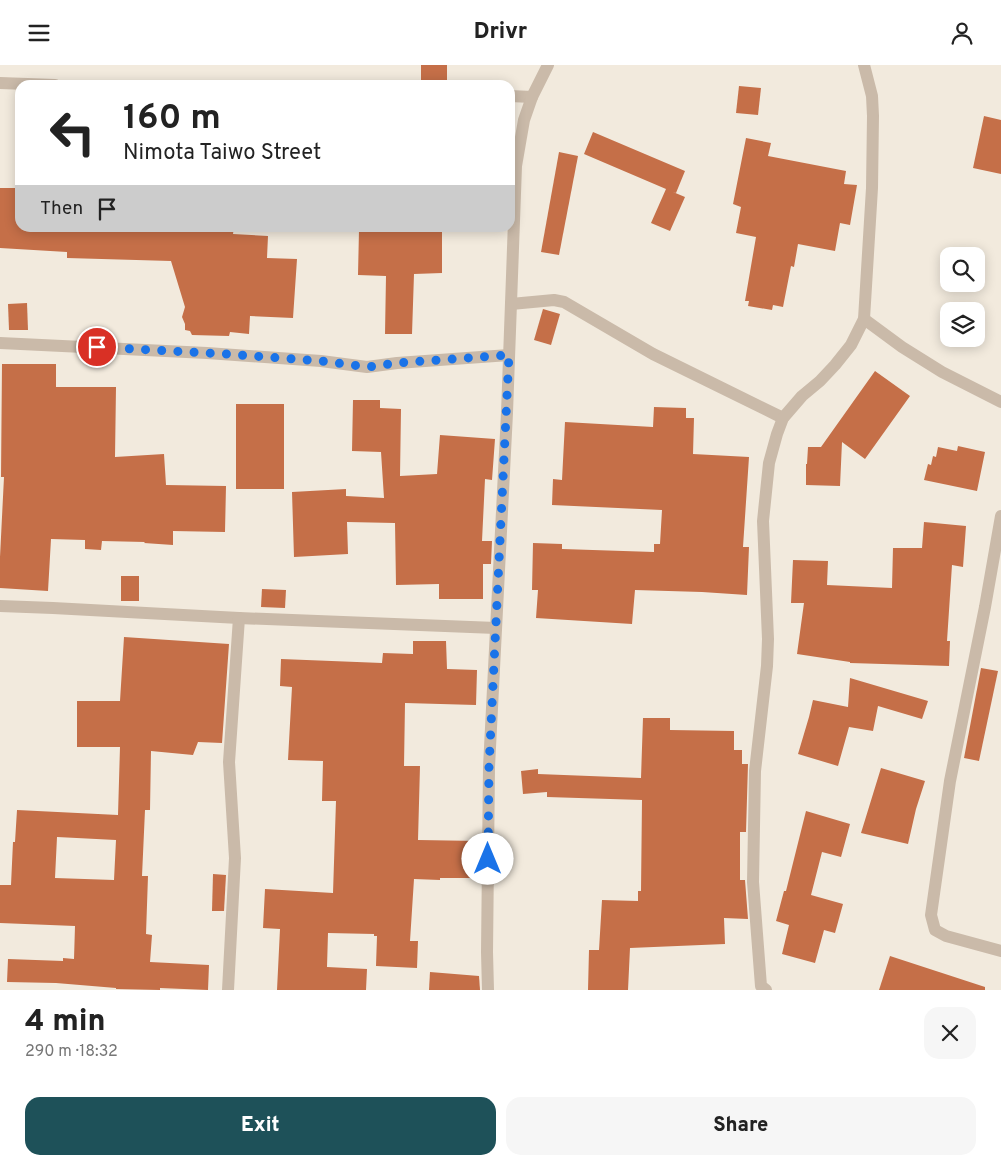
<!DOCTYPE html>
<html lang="en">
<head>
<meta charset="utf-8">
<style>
  :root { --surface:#fff; --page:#f6f6f6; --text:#222; --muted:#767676; --accent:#1e5159 }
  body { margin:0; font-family:Overpass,sans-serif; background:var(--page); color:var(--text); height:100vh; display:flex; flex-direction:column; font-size:19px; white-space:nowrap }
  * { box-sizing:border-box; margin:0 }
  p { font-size:16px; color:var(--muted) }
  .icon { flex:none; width:28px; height:28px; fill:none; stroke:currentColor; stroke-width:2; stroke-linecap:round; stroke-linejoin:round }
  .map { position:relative; height:925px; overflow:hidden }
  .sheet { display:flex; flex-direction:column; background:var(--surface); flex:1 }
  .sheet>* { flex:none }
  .top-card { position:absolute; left:15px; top:15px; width:500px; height:152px; border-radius:15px; box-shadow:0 2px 12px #0003; background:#fff; color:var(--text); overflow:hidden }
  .fabs { position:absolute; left:940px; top:182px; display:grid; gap:10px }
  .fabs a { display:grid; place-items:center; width:45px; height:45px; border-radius:10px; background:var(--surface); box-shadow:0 2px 12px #0003; font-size:25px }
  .pin { position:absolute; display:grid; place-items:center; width:42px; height:42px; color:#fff; margin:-21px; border:2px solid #fff; border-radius:50%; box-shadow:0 1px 5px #0007 }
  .me { position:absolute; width:55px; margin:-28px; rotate:0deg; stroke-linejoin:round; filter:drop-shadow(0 0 4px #0008) }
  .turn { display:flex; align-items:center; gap:18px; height:105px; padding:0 25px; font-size:22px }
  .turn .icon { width:65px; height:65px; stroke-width:2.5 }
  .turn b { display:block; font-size:35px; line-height:42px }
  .then { display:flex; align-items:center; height:48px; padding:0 25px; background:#0003; gap:10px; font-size:19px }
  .round { display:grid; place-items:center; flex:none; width:52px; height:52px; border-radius:15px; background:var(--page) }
  .overview { display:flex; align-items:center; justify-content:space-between; height:85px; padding:0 25px }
  h1 { font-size:30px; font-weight:800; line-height:38px }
  .button { display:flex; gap:10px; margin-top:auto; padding:10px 25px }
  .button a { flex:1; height:58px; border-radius:15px; background:var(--accent); color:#fff; font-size:20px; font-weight:800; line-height:58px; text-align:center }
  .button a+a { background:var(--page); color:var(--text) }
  header { display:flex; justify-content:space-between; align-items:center; height:65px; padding:0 25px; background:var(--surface); font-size:22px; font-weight:800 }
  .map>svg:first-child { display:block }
  .building { fill:#c56f48; fill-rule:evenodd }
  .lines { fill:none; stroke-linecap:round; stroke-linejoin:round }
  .minor { stroke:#cabaa9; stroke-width:12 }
  .route { stroke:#1a73e8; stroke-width:9; stroke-dasharray:0 16.2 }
</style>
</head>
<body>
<header><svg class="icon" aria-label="menu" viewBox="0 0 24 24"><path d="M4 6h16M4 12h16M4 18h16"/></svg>Drivr<svg class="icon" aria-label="person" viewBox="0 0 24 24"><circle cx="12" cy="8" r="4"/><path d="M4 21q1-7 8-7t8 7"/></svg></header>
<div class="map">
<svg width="1001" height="925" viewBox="0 0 1001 925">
  <rect width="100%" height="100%" fill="#f2eadd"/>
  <g class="building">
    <rect x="421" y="0" width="26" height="20"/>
    <polygon points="739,21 761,23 758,50 736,48"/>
    <polygon points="984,51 1001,55 1001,109 973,103"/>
    <polygon points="593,67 685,106 676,128 673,127 685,132 670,166 651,158 666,124 584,89"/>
    <polygon points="746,73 771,78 768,91 846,106 844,119 857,120 850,160 840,158 835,186 798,179 794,202 791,201 783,242 773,240 772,245 748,241 749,236 745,236 756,172 736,168 741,142 733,139"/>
    <polygon points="559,87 578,91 559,190 541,187"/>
    <polygon points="0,123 20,123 20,162 234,162 233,169 268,171 267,193 297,194 293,253 250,251 249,269 230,267 229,271 192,270 190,266 185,265 185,259 182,252 185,242 171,196 67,193 67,187 0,183"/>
    <polygon points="359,165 385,165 385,167 442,166 442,208 414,209 412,269 385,269 386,211 358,210"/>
    <polygon points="27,238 28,265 9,265 8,239"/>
    <polygon points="543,244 560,249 551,280 534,275"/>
    <polygon points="2,299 56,299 56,322 116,322 115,392 164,389 166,420 226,421 225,467 173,466 173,480 144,478 145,477 102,476 101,485 85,484 85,475 51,474 48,526 0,523 0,492 4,412 1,412"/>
    <polygon points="875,306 910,331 865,394 842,377 840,421 806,420 806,399 807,399 808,382 821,382"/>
    <polygon points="353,335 380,335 380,343 401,344 400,411 437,409 440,370 495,374 492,415 485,414 482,476 492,476 491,499 483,499 483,534 439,534 439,519 396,520 395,458 347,457 348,489 294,492 292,427 346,424 346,431 384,433 381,387 352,386"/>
    <rect x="236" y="339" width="48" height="85"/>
    <polygon points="654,342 686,343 686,353 694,353 693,389 749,392 743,482 749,482 747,530 702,527 635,525 632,559 536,553 538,525 532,525 533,478 562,479 562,484 654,487 654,479 660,479 662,445 552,440 553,414 562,415 565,357 653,362"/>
    <polygon points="958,381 985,387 977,426 924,415 928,399 931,400 933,391 936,392 938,382 957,386"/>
    <polygon points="924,457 966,461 963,502 952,500 947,576 950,576 949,601 850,598 850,597 797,589 804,538 791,538 793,495 828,496 827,520 892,523 893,483 922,483"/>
    <rect x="121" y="511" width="18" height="25"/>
    <polygon points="262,524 286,525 285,543 261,542"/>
    <path d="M124,572l105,7 -7,99 -24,-1 -5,13 -42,-4 -1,59h-5l-3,66h6l-2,58 6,1 -2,27 59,3 -1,25 -48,-2v2l-44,-1v-1l-60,-5 -49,-1 1,-23 55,2v-3l11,1 1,-33 -75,-3v-38h11l2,-43h2l2,-32 101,5 2,-68h-43v-46h43zM57,772l59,3 -2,40 -59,-2z"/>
    <polygon points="413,576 446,576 447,604 477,605 476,640 405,638 404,701 420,701 418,775 479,776 478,813 440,813 440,815 414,814 410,876 418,876 417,903 376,901 377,871 374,871 374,869 328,868 327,902 367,904 366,925 277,925 280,864 263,863 265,824 333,828 336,736 322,736 323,696 288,695 292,622 280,621 281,594 382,598 383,588 413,589"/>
    <polygon points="981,603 998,606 979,696 964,693"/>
    <polygon points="850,613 928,636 922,654 878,641 873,666 849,662 838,701 798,689 809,652 813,635 848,642"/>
    <polygon points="643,653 670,653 670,665 734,666 734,685 742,685 742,699 748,699 746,767 740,767 740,815 745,815 748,854 724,853 725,879 630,883 628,925 588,925 589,885 599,885 602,835 638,836 638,826 641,826 642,735 547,732 547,727 523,729 521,706 538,704 538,709 641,713"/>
    <polygon points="881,703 925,716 916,744 908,779 861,768"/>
    <polygon points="806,746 850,759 841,792 822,787 811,830 843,839 835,868 824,865 815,898 782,889 789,860 776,856 784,826 786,826"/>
    <polygon points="213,809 226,810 224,846 212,846"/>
    <polygon points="890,891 985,922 985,925 879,925"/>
    <polygon points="430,907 479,911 480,925 429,925"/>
  </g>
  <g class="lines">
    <g class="minor">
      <polyline points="0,18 55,20"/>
      <polyline points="510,31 532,32"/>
      <polyline points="511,239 554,235 564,237 653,289 783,353"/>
      <polyline points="864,254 902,282 942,307 1001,337"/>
      <polyline points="0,278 207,288 321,296 367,302 397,298 509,290"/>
      <polyline points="1001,451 985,542 950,716 931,850 935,865 946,871 1001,886"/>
      <polyline points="0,541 53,543 239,553 496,563"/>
      <polyline points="228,925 235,793 229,697 239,553"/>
      <polyline points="488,925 487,887 489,702 507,348 516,101 524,55 532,32 548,0"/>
      <polyline points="766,925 761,921 753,817 755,706 767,601 768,574 763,456 769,398 777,369 783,353 802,331 820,316 835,300 851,280 864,254 872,123 873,51 872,31 864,0"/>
    </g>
  </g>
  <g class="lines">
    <polyline class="route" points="97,282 226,289 321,296 368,302 397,298 509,290 489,702 488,794"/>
  </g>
</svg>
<div class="fabs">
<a><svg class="icon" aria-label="search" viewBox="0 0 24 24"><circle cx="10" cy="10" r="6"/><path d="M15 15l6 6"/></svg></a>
<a><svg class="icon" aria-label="layers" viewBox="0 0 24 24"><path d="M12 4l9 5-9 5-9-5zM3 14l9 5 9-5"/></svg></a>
</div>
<div class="pin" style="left:97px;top:282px;background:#d93025"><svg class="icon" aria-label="arrive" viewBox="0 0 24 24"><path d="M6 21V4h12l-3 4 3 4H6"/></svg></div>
<svg class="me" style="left:488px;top:794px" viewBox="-20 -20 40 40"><circle r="19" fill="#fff"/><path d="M0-13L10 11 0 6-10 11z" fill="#1a73e8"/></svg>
<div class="top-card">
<div class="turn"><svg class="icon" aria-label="left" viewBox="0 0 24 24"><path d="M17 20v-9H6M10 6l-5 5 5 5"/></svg><div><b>160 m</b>Nimota Taiwo Street</div></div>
<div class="then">Then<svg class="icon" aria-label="arrive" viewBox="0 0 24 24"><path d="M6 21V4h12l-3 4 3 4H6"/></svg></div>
</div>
</div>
<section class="sheet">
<div class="overview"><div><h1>4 min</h1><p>290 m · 18:32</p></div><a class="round"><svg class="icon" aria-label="close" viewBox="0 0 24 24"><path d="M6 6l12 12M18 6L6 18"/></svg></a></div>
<div class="button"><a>Exit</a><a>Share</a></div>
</section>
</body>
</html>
